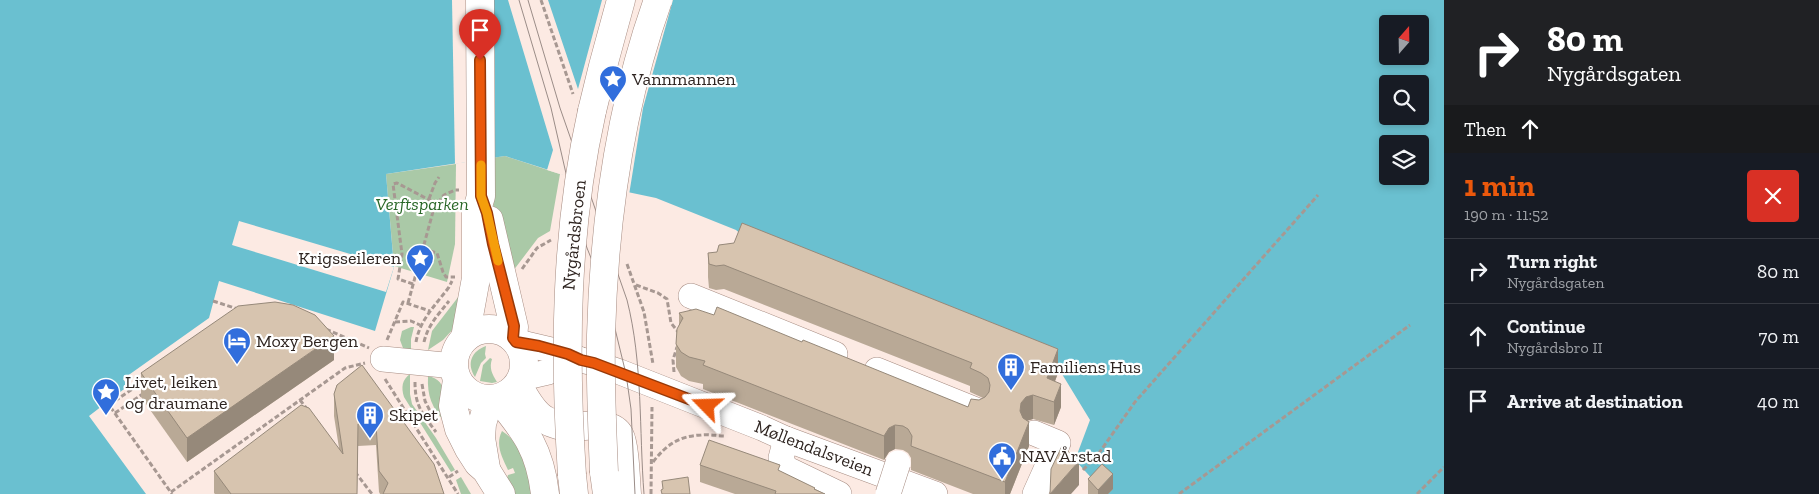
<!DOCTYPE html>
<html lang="en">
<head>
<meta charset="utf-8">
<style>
  :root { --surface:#171b24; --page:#20242c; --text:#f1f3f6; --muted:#9ea1a6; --line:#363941; --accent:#ea580c }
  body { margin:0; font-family:"Zilla Slab",serif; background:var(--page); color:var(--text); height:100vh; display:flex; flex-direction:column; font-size:19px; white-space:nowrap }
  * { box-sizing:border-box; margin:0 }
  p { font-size:16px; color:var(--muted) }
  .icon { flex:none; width:28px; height:28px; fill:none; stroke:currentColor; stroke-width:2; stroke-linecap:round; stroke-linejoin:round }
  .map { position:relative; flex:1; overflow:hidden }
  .panel { display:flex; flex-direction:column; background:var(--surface); width:375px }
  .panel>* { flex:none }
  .guide { background:#202124; color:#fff; overflow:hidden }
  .needle { width:32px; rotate:20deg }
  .controls { position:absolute; left:1379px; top:15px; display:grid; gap:10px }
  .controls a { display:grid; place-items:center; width:50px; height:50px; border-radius:5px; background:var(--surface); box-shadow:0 2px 8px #0003; font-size:25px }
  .pin { position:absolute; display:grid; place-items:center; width:42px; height:42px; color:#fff; margin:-51px -21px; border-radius:50% 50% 50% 0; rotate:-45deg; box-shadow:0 0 5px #0007 }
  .pin .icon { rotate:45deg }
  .me { position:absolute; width:55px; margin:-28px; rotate:292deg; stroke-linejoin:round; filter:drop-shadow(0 0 4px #0008) }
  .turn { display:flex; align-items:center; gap:18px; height:105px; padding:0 20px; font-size:22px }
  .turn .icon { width:65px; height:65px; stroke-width:2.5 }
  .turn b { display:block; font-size:35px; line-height:42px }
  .then { display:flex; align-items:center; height:48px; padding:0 20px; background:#0003; gap:10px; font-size:19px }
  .round { display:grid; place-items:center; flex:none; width:52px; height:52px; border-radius:5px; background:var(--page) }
  .head { display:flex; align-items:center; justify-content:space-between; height:85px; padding:0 20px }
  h1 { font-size:30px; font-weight:700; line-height:38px; color:var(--accent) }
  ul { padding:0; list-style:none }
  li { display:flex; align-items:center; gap:15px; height:65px; padding:0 20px; border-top:1px solid var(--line) }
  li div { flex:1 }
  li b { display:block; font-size:19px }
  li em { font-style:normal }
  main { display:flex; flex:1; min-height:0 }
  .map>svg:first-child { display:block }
  .green { fill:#aac9a7 }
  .water { fill:#6ac0d0; fill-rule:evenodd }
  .pier { fill:#fceae3 }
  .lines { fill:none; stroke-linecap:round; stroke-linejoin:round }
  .minor-casing { stroke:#a78c82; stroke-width:26 }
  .major-casing { stroke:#a78c82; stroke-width:29 }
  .highway-casing { stroke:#a78c82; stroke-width:29 }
  .path { stroke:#a79892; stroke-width:3; stroke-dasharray:5 2.5; stroke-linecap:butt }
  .minor { stroke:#fff; stroke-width:25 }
  .major { stroke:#fff; stroke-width:28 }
  .highway { stroke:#fff; stroke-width:28 }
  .tram { stroke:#9a8c87; stroke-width:1 }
  .minor-bridge-casing { stroke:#a78c82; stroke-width:26; stroke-linecap:butt }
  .highway-bridge-casing { stroke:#a78c82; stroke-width:29; stroke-linecap:butt }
  .minor-bridge { stroke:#fff; stroke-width:25 }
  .highway-bridge { stroke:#fff; stroke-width:28 }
  .wall { fill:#b9a996 }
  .shaded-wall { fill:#96897a }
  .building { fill:#d7c4af; stroke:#96897a }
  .route-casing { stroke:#983908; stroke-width:12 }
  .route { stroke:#ea580c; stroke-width:9 }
  .slow { stroke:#f59e0b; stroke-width:9 }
  .labels { text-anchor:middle; stroke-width:4.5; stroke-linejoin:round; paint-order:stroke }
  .poi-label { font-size:18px; fill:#2f2521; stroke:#fff; text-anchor:start }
  .park-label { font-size:18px; font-style:italic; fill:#296727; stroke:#fff }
  .street-label { font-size:18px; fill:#2f2521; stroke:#fff }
</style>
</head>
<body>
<main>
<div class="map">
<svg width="1444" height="494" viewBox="0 0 1444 494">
  <rect width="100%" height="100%" fill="#fceae3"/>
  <g class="green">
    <polygon points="505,156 560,174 550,231 538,238 513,271 494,220 491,158"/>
    <polygon points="456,164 455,244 447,282 394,266 386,174"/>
    <polygon points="459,296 456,326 443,340 428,350 432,331"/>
    <polygon points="411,327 414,327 411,339 411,352 403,348 400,340 402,331"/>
    <path d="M486,346l-1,8 1,4 -5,5 -6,14c-9,-14 -3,-26 11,-31z"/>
    <path d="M490,358l2,1c-3,9 0,15 5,23l-5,1 -12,-2 3,-16z"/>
    <path d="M410,374v20l2,10 24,34 19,32 -4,2 -47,-75c-3,-10 -2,-17 6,-23z"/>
    <path d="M428,376c22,4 16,28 17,46 -13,-14 -18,-26 -17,-46z"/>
    <path d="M502,431c21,13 26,41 30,63h-20l-6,-13 2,-6 7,-2 -2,-5 -5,2c-6,-13 -13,-25 -6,-39z"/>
    <polygon points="461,477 471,494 461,494 456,480"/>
  </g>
  <path class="water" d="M0,0h1444v494h-338l-31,-34 15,-40 -28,-46 -312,-125v-7l-14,-12 -80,-32 -57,-12 -94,-30 -119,18 8,93 -19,64 -156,-50 -10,37 -86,61 5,7 -39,30 57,78h-146zM1388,24h32v32h-32zM1388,84h32v32h-32zM1388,144h32v32h-32z"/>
  <g class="pier">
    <polygon points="452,0 488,0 491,158 455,164"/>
    <polygon points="508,0 548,0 578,89 602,0 673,0 643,108 629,195 598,189 563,177 563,175 547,170 553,150"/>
    <polygon points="239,221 394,267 386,292 232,245"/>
  </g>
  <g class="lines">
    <g class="minor-casing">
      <g id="minor">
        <polyline points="691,296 835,354"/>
        <polyline points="517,342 568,354 581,360 594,363 620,372 762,428 786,439 935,494"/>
        <polyline points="383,359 454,366"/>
        <polyline points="877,370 976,410"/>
        <polyline points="522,378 548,372 581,360"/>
        <polyline points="1034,433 1058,443 1035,494"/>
        <polyline points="786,439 781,458 785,468 839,494"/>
      </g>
    </g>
    <g class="major-casing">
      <g id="major">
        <polyline points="489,220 514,327 513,338"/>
        <circle cx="489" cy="364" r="35"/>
        <polyline points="465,338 476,278 476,213 481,196 480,0"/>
        <polyline points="457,380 453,406 459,429 469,449 478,463 486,470 501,494"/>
        <polyline points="486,468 481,438 482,424 489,400"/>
      </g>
    </g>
    <g class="highway-casing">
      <g id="highway">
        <polyline points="592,111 603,66 621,0"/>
        <path d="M518,385c7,12 14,27 26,34 6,4 18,8 25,8 15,0 43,-7 51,9 5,9 6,46 7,58"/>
        <path d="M499,399c27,33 41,51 46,95"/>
        <polyline points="604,472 607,494"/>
        <polyline points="572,475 574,494"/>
      </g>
    </g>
    <g class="path">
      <polyline points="541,0 573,94"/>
      <polyline points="429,199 435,183 439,177"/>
      <polyline points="423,249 437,253 443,272 446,277 455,277"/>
      <polyline points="627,264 644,312 653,364"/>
      <polyline points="522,269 537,248 551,240"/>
      <polyline points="413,284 398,279 402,254 393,184 397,183 437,204"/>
      <polyline points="636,285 658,293 667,299 671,323 679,333"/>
      <polyline points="213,301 238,309"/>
      <polyline points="408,303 434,208 444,195 455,190 459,190"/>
      <polyline points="395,322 411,321 420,325"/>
      <polyline points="326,329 369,348"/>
      <polyline points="387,340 403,302 430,311"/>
      <path d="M416,342c4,-23 20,-37 33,-55l3,-6"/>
      <path d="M424,342c4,-17 14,-27 25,-41"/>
      <polyline points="674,372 673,360 677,347"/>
      <polyline points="385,379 458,494"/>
      <polyline points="144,381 109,405 172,494"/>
      <path d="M415,382c0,24 7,31 21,50"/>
      <polyline points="422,384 425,401 431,413"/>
      <polyline points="300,400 307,409"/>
      <polyline points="115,413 144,393"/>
      <path d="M653,462c13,-17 26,-26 48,-27 8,-1 16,1 24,1"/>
      <polyline points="1083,470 1099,453 1135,402 1318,195"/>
      <polyline points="355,472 372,494"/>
      <polyline points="449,477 458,471"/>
      <polyline points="171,492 345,368 365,363"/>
      <polyline points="651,494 652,407"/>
      <polyline points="1179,494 1410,325"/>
      <polyline points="1417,494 1444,467"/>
    </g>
    <use href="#minor" class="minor"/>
    <use href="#major" class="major"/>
    <use href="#highway" class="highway"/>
    <g class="tram">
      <polyline points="519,0 551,108 573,204 587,248 608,300 626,374 631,409 635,494"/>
      <path d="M528,0l32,108 67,192c16,63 12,130 17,194"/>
    </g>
    <g class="minor-bridge-casing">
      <polyline id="minor-bridge" points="888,494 898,463"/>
    </g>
    <g class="highway-bridge-casing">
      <g id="highway-bridge">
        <path d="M604,472c-2,-46 -4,-91 -3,-137 3,-112 19,-229 57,-335"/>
        <path d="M572,475c-8,-122 -7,-244 20,-364"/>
      </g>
    </g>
    <use href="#minor-bridge" class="minor-bridge"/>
    <use href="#highway-bridge" class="highway-bridge"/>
  </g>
  <g class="wall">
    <polygon points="708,253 1058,373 1055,381 1061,407 1054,425 1033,419 1027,421 1029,446 1010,494 973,494 911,470 911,458 908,453 903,450 895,449 889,452 884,460 703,389 703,384 689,381 681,376 676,367 676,344 679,325 679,313 714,315 802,342 968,407 983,398 970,392 970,386 724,289 716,290 709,288 708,277"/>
    <polygon points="334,360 187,462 141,397 141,373"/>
    <polygon points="337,385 444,494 380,494 379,492 376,445 358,446 357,494 215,494 214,493 214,471 339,448 334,416 334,394"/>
    <polygon points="700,465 780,471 825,494 735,494 700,482"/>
    <polygon points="1088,479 1113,489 1108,494 1088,494"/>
  </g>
  <g class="shaded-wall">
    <polygon points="334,336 334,360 187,462 187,438"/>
    <polygon points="1058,349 1058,373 1048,400 1047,378"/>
    <polygon points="1061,384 1061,407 1054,425 1054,402"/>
    <polygon points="1033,395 1033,419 1026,421 1020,435 1020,411 1021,403 1026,397"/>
    <polygon points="1029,422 1029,446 1010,494 1005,494 1005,482"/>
    <polygon points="895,425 895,449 889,452 884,460 884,436 889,428"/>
    <polygon points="1079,461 1079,485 1071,494 1050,494"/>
    <polygon points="1113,474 1113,489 1108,494 1098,494 1098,490"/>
  </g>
  <g class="building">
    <polygon points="742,223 1058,349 1047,378 1061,384 1054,402 1033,395 1026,397 1021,403 1020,411 1023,418 1029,422 1005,482 911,446 912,436 908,429 903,426 895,425 889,428 884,436 703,365 705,361 689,357 681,352 676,344 677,329 683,318 679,313 696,309 714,315 717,307 802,342 803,340 968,407 971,399 979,400 985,397 989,392 990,385 988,378 981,373 970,368 972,363 724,265 716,266 709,264 708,253 717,252 719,245 734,243"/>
    <polygon points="275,302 293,305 315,315 334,336 187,438 141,373 238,306"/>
    <polygon points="362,365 434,464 444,494 383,494 388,483 379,471 376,424 358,424 357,494 231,494 214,471 301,405 309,408 343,454 334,394 337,385"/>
    <polygon points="709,440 780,465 778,470 815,488 814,489 825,494 775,494 776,491 700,465"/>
    <polygon points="1062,446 1079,461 1050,494 1051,469"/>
    <polygon points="1102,464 1113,474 1098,490 1088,479"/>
    <polygon points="688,477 690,494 662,494 661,490 663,489 662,481"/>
  </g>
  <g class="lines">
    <g class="route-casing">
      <polyline id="route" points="480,60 481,196 487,213 493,244 514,326 513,338 516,342 539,346 568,354 581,360 594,363 707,406"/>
    </g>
    <use href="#route" class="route"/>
    <polyline class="slow" points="481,165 481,196 487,213 498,261"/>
  </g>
  <defs>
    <g id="sight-pin" transform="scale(1.4375)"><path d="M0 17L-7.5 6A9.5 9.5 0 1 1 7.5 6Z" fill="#316edc" stroke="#fff"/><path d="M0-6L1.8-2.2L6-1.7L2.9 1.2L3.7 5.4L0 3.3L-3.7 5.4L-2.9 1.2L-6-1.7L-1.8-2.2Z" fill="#fff"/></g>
    <g id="hotel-pin" transform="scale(1.4375)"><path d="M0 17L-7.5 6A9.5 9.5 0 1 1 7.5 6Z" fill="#316edc" stroke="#fff"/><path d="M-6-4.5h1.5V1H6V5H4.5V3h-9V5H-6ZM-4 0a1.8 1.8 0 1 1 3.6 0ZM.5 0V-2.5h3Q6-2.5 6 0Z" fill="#fff"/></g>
    <g id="building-pin" transform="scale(1.4375)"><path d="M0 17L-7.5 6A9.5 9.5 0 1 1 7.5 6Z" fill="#316edc" stroke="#fff"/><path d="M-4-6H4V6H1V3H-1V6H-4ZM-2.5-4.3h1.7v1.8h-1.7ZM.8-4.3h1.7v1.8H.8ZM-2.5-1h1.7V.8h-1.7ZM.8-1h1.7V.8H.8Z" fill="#fff"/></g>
    <g id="civic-pin" transform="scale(1.4375)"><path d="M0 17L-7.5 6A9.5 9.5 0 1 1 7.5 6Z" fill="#316edc" stroke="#fff"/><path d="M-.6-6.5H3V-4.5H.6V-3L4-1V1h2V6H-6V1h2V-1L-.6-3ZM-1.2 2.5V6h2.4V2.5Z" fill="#fff"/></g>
  </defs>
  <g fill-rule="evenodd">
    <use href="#sight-pin" x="613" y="79"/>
    <use href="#sight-pin" x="420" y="258"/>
    <use href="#hotel-pin" x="237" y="341"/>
    <use href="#building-pin" x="1011" y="367"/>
    <use href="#sight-pin" x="106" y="392"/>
    <use href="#building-pin" x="370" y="415"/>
    <use href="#civic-pin" x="1002" y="456"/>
  </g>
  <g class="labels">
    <g class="poi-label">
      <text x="632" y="85">Vannmannen</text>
      <text x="401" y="264" text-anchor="end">Krigsseileren</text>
      <text x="256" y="347">Moxy Bergen</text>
      <text x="1030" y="373">Familiens Hus</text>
      <text x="125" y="388">Livet, leiken<tspan x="125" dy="21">og draumane</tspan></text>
      <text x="389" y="421">Skipet</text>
      <text x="1021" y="462">NAV Årstad</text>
    </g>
    <g class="park-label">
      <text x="422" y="210">Verftsparken</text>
    </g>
    <g class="street-label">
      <text transform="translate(574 235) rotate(-84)" y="6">Nygårdsbroen</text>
      <text transform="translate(814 448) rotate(21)" y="6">Møllendalsveien</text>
    </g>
  </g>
</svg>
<div class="controls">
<a><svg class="needle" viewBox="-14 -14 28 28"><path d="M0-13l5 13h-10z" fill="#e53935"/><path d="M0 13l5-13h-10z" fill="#9ea1a6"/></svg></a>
<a><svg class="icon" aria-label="search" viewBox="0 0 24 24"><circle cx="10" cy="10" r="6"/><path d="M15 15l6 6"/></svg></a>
<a><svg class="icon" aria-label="layers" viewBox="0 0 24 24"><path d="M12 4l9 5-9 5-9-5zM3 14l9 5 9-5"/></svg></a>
</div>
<div class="pin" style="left:480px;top:60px;background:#d93025"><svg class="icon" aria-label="arrive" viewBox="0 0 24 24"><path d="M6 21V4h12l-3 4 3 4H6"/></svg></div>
<svg class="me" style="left:707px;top:406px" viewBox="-20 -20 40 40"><path d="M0-17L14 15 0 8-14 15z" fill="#ea580c" stroke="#fff" stroke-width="4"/></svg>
</div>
<section class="panel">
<div class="guide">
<div class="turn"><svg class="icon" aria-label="right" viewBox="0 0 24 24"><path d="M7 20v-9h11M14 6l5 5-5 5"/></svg><div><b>80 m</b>Nygårdsgaten</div></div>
<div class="then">Then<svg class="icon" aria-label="ahead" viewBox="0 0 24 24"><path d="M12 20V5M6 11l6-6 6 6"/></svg></div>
</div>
<div class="head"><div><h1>1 min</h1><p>190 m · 11:52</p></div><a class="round" style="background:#d93025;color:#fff"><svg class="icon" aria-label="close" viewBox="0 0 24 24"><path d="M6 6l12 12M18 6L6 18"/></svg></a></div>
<ul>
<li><svg class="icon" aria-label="right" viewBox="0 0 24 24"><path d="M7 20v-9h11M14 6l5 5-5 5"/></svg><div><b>Turn right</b><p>Nygårdsgaten</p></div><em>80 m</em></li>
<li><svg class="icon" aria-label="ahead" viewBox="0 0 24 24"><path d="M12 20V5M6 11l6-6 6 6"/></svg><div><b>Continue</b><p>Nygårdsbro II</p></div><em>70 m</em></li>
<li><svg class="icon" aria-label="arrive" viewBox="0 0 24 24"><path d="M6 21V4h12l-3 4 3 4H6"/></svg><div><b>Arrive at destination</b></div><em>40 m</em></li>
</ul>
</section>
</main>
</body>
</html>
